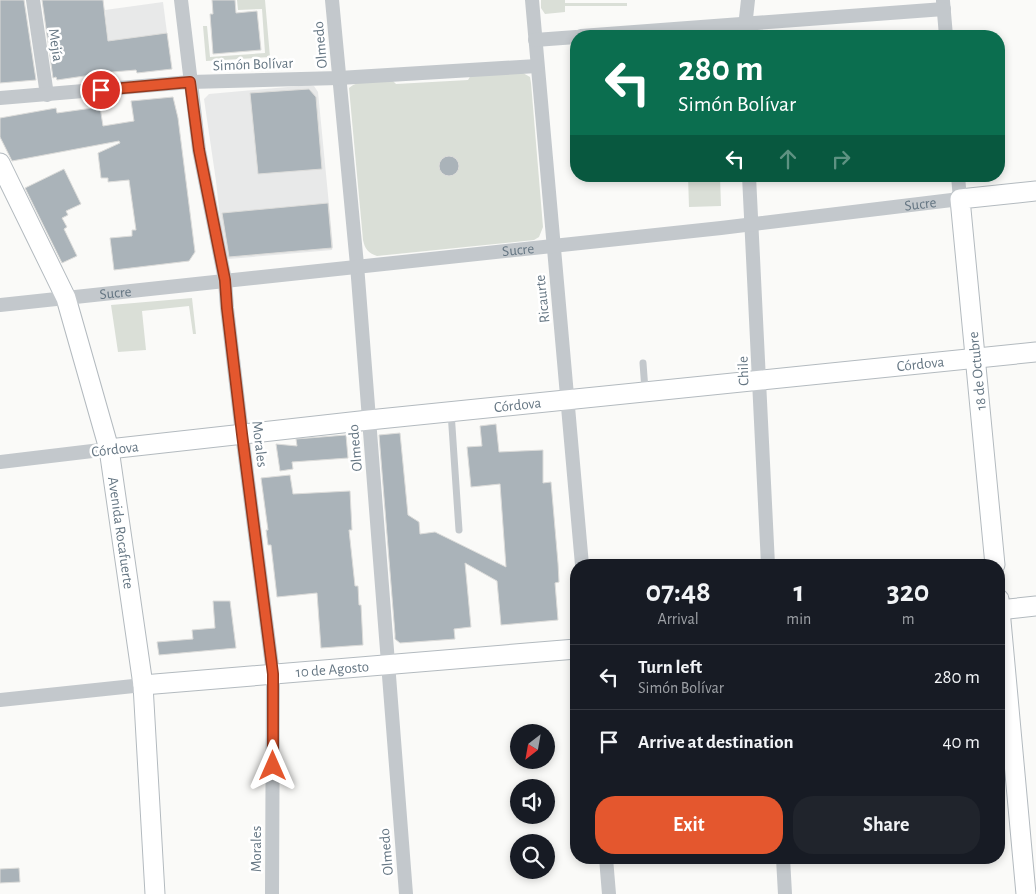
<!DOCTYPE html>
<html lang="en">
<head>
<meta charset="utf-8">
<style>
  :root { --surface:#171b24; --page:#20242c; --text:#f1f3f6; --muted:#9ea1a6; --line:#363941; --accent:#e4572e }
  body { margin:0; font-family:"Alegreya Sans",sans-serif; background:var(--page); color:var(--text); height:100vh; display:flex; flex-direction:column; font-size:19px; white-space:nowrap }
  * { box-sizing:border-box; margin:0 }
  p { font-size:16px; color:var(--muted) }
  .icon { flex:none; width:28px; height:28px; fill:none; stroke:currentColor; stroke-width:2; stroke-linecap:round; stroke-linejoin:round }
  .map { position:relative; flex:1; overflow:hidden }
  .sheet { position:absolute; left:570px; top:559px; width:435px; height:305px; display:flex; flex-direction:column; background:var(--surface); border-radius:20px; box-shadow:0 2px 8px #0003 }
  .sheet>* { flex:none }
  .top-card { position:absolute; left:570px; top:30px; width:435px; height:152px; border-radius:20px; box-shadow:0 2px 8px #0003; background:#0b6e4f; color:#fff; overflow:hidden }
  .needle { width:32px; rotate:211deg }
  .controls { position:absolute; left:510px; top:724px; display:grid; gap:10px }
  .controls a { display:grid; place-items:center; width:45px; height:45px; border-radius:50%; background:var(--surface); box-shadow:0 2px 8px #0003; font-size:25px }
  .pin { position:absolute; display:grid; place-items:center; width:42px; height:42px; color:#fff; margin:-21px; border:2px solid #fff; border-radius:50%; box-shadow:0 1px 5px #0007 }
  .me { position:absolute; width:55px; margin:-28px; rotate:0deg; stroke-linejoin:round; filter:drop-shadow(0 0 4px #0008) }
  .turn { display:flex; align-items:center; gap:18px; height:105px; padding:0 25px; font-size:22px }
  .turn .icon { width:65px; height:65px; stroke-width:2.5 }
  .turn b { display:block; font-size:35px; line-height:42px }
  .lanes { display:flex; align-items:center; height:48px; padding:0 25px; background:#0003; justify-content:center; gap:25px; direction:ltr }
  .lanes .off { opacity:.35 }
  .eta { display:flex; justify-content:space-evenly; align-items:center; height:85px; text-align:center }
  .eta b { font-size:30px; font-weight:700; line-height:35px }
  .primary-button { display:flex; gap:10px; margin-top:auto; padding:10px 25px }
  .primary-button a { flex:1; height:58px; border-radius:20px; background:var(--accent); color:#fff; font-size:20px; font-weight:700; line-height:58px; text-align:center }
  .primary-button a+a { background:var(--page); color:var(--text) }
  ul { padding:0; list-style:none }
  li { display:flex; align-items:center; gap:15px; height:65px; padding:0 25px; border-top:1px solid var(--line) }
  li div { flex:1 }
  li b { display:block; font-size:19px }
  li em { font-style:normal }
  .map>svg:first-child { display:block }
  .built { fill:#e8e9e9 }
  .green { fill:#dadfd7 }
  .building { fill:#aab3b9; stroke:#dcdcda }
  .lines { fill:none; stroke-linecap:round; stroke-linejoin:round }
  .secondary-casing { stroke:#b3babf; stroke-width:21 }
  .lane { stroke:#c3c8cc; stroke-width:7 }
  .street { stroke:#c3c8cc; stroke-width:14 }
  .secondary { stroke:#fff; stroke-width:19 }
  .route-casing { stroke:#94391e; stroke-width:12 }
  .route { stroke:#e4572e; stroke-width:9 }
  .labels { text-anchor:middle; stroke-width:5; stroke-linejoin:round; paint-order:stroke }
  .street-label { font-size:15px; fill:#657683; stroke:#fff }
</style>
</head>
<body>
<div class="map">
<svg width="1036" height="894" viewBox="0 0 1036 894">
  <rect width="100%" height="100%" fill="#fafaf8"/>
  <g class="built">
    <polygon points="163,2 167,33 108,41 105,10"/>
    <polygon points="310,85 314,86 318,92 333,246 332,250 229,259 225,257 224,254 216,181 204,99 209,94"/>
  </g>
  <g class="green">
    <polygon points="237,0 265,0 270,57 206,61 203,26 207,26 210,57 265,53 262,9 238,10"/>
    <polygon points="541,0 565,0 565,3 627,3 627,6 565,6 565,12 545,14 541,8"/>
    <path d="M523,73l7,4 1,6 12,144 -4,10 -5,3 -157,16c-9,-3 -12,-7 -14,-16l-14,-152c10,-9 30,-7 43,-8l4,4 72,-4 3,-5z"/>
    <polygon points="688,176 720,176 721,206 689,207"/>
    <polygon points="192,298 196,334 193,334 189,306 142,311 146,350 118,352 111,305"/>
  </g>
  <g class="building">
    <polygon points="0,0 24,0 36,80 0,83"/>
    <polygon points="42,0 103,0 108,41 167,33 172,69 137,73 136,70 112,72 57,80 56,77 53,78"/>
    <polygon points="212,0 235,0 236,13 257,11 261,50 213,54 210,14 213,14"/>
    <polygon points="309,89 316,97 322,169 258,174 250,93"/>
    <polygon points="173,97 178,118 195,252 189,261 114,270 110,238 132,236 132,230 136,230 129,180 108,182 108,178 101,178 98,153 120,143 119,141 12,161 0,137 0,118 56,108 57,113 100,107 103,126 134,121 131,101"/>
    <circle cx="449" cy="166" r="10"/>
    <polygon points="64,169 81,204 66,211 68,215 62,218 67,227 64,229 77,256 62,263 25,188"/>
    <polygon points="328,203 332,248 229,257 222,213"/>
    <polygon points="496,424 499,452 543,450 543,483 551,482 558,563 559,582 555,583 558,620 501,625 497,581 465,563 471,627 454,629 455,639 400,643 395,639 395,634 379,435 400,433 408,515 419,522 420,534 435,532 506,567 500,484 471,487 467,447 482,446 480,426"/>
    <polygon points="346,435 348,458 292,462 293,469 280,471 276,444 297,446 296,439"/>
    <polygon points="290,475 293,494 350,491 352,530 349,530 355,586 358,586 359,605 361,605 363,645 321,648 317,593 277,597 271,545 268,545 266,530 268,530 261,478"/>
    <polygon points="213,601 230,601 236,648 159,655 157,642 193,639 192,630 215,628"/>
    <polygon points="19,868 20,882 0,883 0,869"/>
  </g>
  <g class="lines">
    <g class="secondary-casing">
      <g id="secondary">
        <path id="s2" d="M0,163l66,135 43,151 34,236 12,209"/>
        <path id="s3" d="M109,449l260,-29 667,-68"/>
        <polyline points="995,565 960,199 1036,191"/>
        <polyline points="999,599 1026,894"/>
        <polyline points="999,610 1036,606"/>
        <path id="s4" d="M143,685l433,-36"/>
      </g>
    </g>
    <g class="lane">
      <polyline points="643,363 645,390"/>
      <polyline points="451,412 459,530"/>
    </g>
    <g class="street">
      <polyline points="33,0 47,95"/>
      <polyline points="181,0 199,150 225,280 227,308 242,434 273,674 272,894"/>
      <polyline points="332,0 357,265 406,894"/>
      <polyline points="532,0 582,565"/>
      <polyline points="943,1 946,36"/>
      <polyline points="581,36 944,9"/>
      <polyline points="744,36 748,0"/>
      <polyline points="535,40 576,37"/>
      <polyline points="0,98 190,82 339,78 537,66"/>
      <polyline points="749,176 768,565"/>
      <path id="s1" d="M0,305l721,-77 239,-29 -2,-23"/>
      <polyline points="0,462 109,449"/>
      <polyline points="0,700 143,685"/>
      <polyline points="606,858 609,894"/>
      <polyline points="783,858 785,894"/>
    </g>
    <use href="#secondary" class="secondary"/>
  </g>
  <g class="lines">
    <g class="route-casing">
      <polyline id="route" points="101,90 190,82 199,150 225,280 227,308 242,434 273,674 273,766"/>
    </g>
    <use href="#route" class="route"/>
  </g>
  <g class="labels">
    <g class="street-label">
      <text transform="translate(56 45) rotate(82)" y="5">Mejía</text>
      <text transform="translate(320 45) rotate(-95)" y="5">Olmedo</text>
      <text transform="translate(253 64) rotate(-2)" y="5">Simón Bolívar</text>
      <text dy="5" stroke="none"><textPath href="#s1" startOffset="926">Sucre</textPath></text>
      <text dy="5" stroke="none"><textPath href="#s1" startOffset="521">Sucre</textPath></text>
      <text dy="5" stroke="none"><textPath href="#s1" startOffset="116">Sucre</textPath></text>
      <text transform="translate(542 299) rotate(-96)" y="5">Ricaurte</text>
      <text dy="5" stroke="none"><textPath href="#s3" startOffset="816">Córdova</textPath></text>
      <text transform="translate(743 371) rotate(-92)" y="5">Chile</text>
      <text transform="translate(977 371) rotate(-96)" y="5">18 de Octubre</text>
      <text dy="5" stroke="none"><textPath href="#s3" startOffset="411">Córdova</textPath></text>
      <text transform="translate(260 444) rotate(83)" y="5">Morales</text>
      <text transform="translate(355 448) rotate(-95)" y="5">Olmedo</text>
      <text transform="translate(115 449) rotate(-7)" y="5">Córdova</text>
      <text dy="5" stroke="none"><textPath href="#s2" startOffset="392">Avenida Rocafuerte</textPath></text>
      <text dy="5" stroke="none"><textPath href="#s4" startOffset="190">10 de Agosto</textPath></text>
      <text transform="translate(256 849) rotate(-90)" y="5">Morales</text>
      <text transform="translate(386 852) rotate(-95)" y="5">Olmedo</text>
    </g>
  </g>
</svg>
<div class="controls">
<a><svg class="needle" viewBox="-14 -14 28 28"><path d="M0-13l5 13h-10z" fill="#e53935"/><path d="M0 13l5-13h-10z" fill="#9ea1a6"/></svg></a>
<a><svg class="icon" aria-label="sound" viewBox="0 0 24 24"><path d="M4 9h4l5-4v14l-5-4H4zM17 9q2 3 0 6"/></svg></a>
<a><svg class="icon" aria-label="search" viewBox="0 0 24 24"><circle cx="10" cy="10" r="6"/><path d="M15 15l6 6"/></svg></a>
</div>
<div class="pin" style="left:101px;top:90px;background:#d93025"><svg class="icon" aria-label="arrive" viewBox="0 0 24 24"><path d="M6 21V4h12l-3 4 3 4H6"/></svg></div>
<svg class="me" style="left:273px;top:766px" viewBox="-20 -20 40 40"><path d="M0-17L14 15 0 8-14 15z" fill="#e4572e" stroke="#fff" stroke-width="4"/></svg>
<div class="top-card">
<div class="turn"><svg class="icon" aria-label="left" viewBox="0 0 24 24"><path d="M17 20v-9H6M10 6l-5 5 5 5"/></svg><div><b>280 m</b>Simón Bolívar</div></div>
<div class="lanes"><svg class="icon" aria-label="left" viewBox="0 0 24 24"><path d="M17 20v-9H6M10 6l-5 5 5 5"/></svg><svg class="icon off" aria-label="ahead" viewBox="0 0 24 24"><path d="M12 20V5M6 11l6-6 6 6"/></svg><svg class="icon off" aria-label="right" viewBox="0 0 24 24"><path d="M7 20v-9h11M14 6l5 5-5 5"/></svg></div>
</div>
<section class="sheet">
<div class="eta">
<div><b>07:48</b><p>Arrival</p></div>
<div><b>1</b><p>min</p></div>
<div><b>320</b><p>m</p></div>
</div>
<ul>
<li><svg class="icon" aria-label="left" viewBox="0 0 24 24"><path d="M17 20v-9H6M10 6l-5 5 5 5"/></svg><div><b>Turn left</b><p>Simón Bolívar</p></div><em>280 m</em></li>
<li><svg class="icon" aria-label="arrive" viewBox="0 0 24 24"><path d="M6 21V4h12l-3 4 3 4H6"/></svg><div><b>Arrive at destination</b></div><em>40 m</em></li>
</ul>
<div class="primary-button"><a>Exit</a><a>Share</a></div>
</section>
</div>
</body>
</html>
